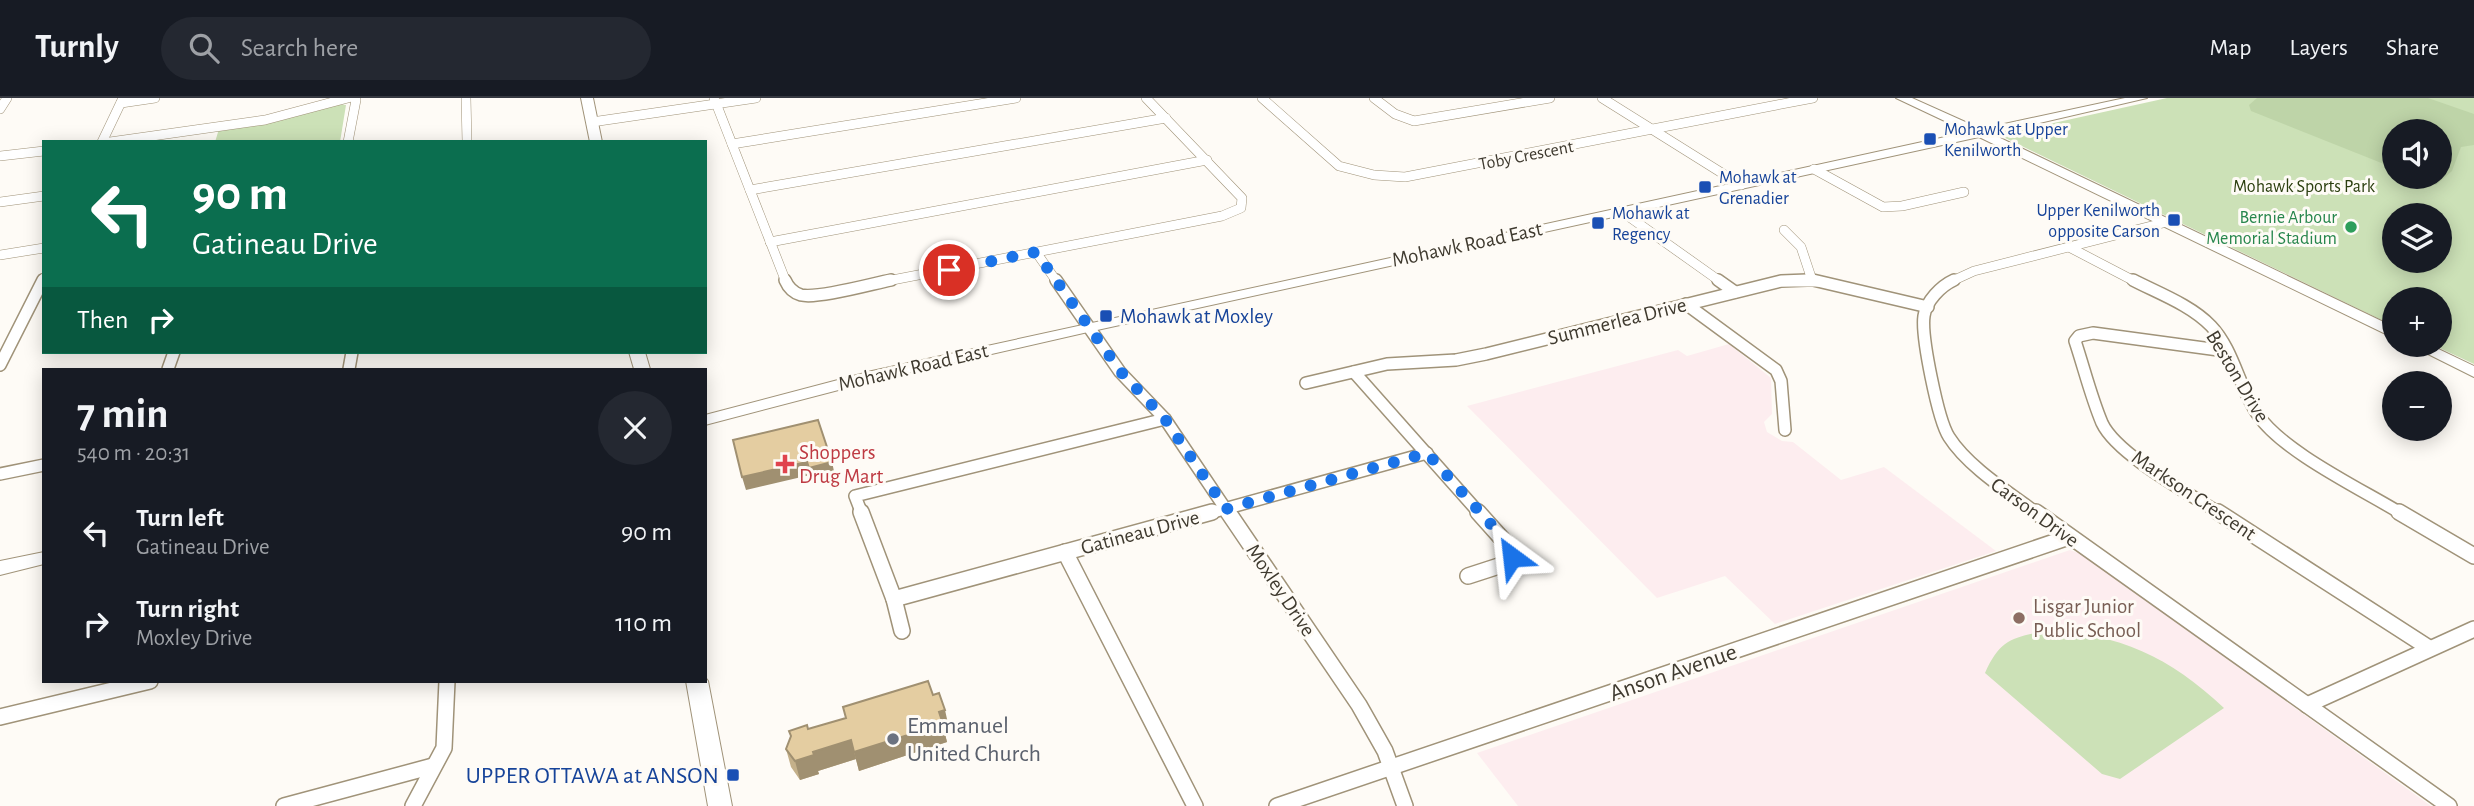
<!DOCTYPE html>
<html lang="en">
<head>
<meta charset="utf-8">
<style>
  :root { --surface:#171b24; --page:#242831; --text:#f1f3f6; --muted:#9ea1a6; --line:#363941 }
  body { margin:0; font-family:"Alegreya Sans",sans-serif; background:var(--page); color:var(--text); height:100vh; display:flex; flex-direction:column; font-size:26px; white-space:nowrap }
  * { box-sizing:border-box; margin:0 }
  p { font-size:23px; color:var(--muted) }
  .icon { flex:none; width:38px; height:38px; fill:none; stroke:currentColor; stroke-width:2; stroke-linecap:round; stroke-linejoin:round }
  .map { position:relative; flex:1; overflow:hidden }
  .panel { position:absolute; left:42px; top:270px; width:665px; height:315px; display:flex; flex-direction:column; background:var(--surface); border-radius:0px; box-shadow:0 4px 18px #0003 }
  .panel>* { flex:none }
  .hud { position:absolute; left:42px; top:42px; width:665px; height:214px; border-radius:0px; box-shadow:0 4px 18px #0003; background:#0b6e4f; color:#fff; overflow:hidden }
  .buttons { position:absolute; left:2382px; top:21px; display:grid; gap:14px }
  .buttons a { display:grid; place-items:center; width:70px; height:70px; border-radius:50%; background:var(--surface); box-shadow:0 4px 18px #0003; font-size:35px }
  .pin { position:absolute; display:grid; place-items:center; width:60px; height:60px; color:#fff; margin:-30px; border:4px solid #fff; border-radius:50%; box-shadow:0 2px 7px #0007 }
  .me { position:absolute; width:77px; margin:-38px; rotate:330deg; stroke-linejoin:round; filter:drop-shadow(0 0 5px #0008) }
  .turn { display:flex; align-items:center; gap:24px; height:147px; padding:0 35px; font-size:32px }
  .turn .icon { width:91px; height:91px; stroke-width:2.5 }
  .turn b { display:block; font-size:49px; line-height:60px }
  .then { display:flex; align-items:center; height:66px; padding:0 35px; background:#0003; gap:14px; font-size:26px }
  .round { display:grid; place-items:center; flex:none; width:74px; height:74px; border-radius:37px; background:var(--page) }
  .summary { display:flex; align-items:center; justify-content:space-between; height:119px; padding:0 35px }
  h1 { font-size:42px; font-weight:700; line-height:52px }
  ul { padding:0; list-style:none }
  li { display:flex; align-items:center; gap:21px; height:91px; padding:0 35px }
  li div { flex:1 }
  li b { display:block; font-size:26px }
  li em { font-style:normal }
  header { display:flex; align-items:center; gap:42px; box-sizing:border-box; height:98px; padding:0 35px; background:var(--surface); border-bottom:2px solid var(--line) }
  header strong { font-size:33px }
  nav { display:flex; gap:38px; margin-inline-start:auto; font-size:24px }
  .search { width:490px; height:63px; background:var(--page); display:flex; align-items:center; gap:18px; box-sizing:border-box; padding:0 24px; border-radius:38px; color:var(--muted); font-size:26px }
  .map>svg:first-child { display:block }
  .education { fill:#fdedef }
  .green { fill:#cce1b7; fill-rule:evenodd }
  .forest { fill:#bed4a8 }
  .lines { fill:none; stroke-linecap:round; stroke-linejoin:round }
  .street-far2-casing { stroke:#a09379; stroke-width:10 }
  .street-far1-casing { stroke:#a09379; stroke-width:14 }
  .street-casing { stroke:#a09379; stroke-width:18 }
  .secondary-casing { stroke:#a09379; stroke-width:2 }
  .street-far2 { stroke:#fff; stroke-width:9 }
  .street-far1 { stroke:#fff; stroke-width:11 }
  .street { stroke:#fff; stroke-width:15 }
  .secondary { fill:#fff; fill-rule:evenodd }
  .wall { fill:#c4b08a }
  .shaded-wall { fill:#a09071 }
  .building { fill:#e4cda1; stroke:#a09071; stroke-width:2 }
  .route { stroke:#1a73e8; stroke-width:12; stroke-dasharray:0 21.6 }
  .transit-dot { fill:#1a4fb4; stroke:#fefbf6; stroke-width:2.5 }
  .leisure-dot { fill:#2e9e5b; stroke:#fefbf6; stroke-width:2.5 }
  .health-dot { fill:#e0444e; stroke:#fefbf6; stroke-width:2.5 }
  .education-dot { fill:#8d6e63; stroke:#fefbf6; stroke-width:2.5 }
  .worship-dot { fill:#6b7280; stroke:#fefbf6; stroke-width:2.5 }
  .labels { text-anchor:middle; stroke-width:6; stroke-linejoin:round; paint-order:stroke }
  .far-transit-label { font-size:18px; fill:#164399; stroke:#fefbf6; text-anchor:start }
  .far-street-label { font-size:18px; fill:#3f3a2f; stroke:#fefbf6 }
  .far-park-label { font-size:18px; fill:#2b3f0f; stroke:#fefbf6 }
  .far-leisure-label { font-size:18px; fill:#27864d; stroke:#fefbf6; text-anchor:end }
  .street-label { font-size:21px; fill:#3f3a2f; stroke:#fefbf6 }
  .transit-label { font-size:21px; fill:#164399; stroke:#fefbf6; text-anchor:start }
  .health-label { font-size:21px; fill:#be3a42; stroke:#fefbf6; text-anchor:start }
  .education-label { font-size:21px; fill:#785e54; stroke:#fefbf6; text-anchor:start }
  .near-street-label { font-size:24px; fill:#3f3a2f; stroke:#fefbf6 }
  .near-worship-label { font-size:24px; fill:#5b616d; stroke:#fefbf6; text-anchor:start }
  .near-transit-label { font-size:24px; fill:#164399; stroke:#fefbf6; text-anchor:end }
</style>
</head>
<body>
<header>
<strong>Turnly</strong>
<div class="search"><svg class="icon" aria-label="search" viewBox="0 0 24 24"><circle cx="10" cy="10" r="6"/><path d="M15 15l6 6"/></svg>Search here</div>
<nav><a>Map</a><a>Layers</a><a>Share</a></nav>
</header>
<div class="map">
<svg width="2474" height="708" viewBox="0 0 2474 708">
  <rect width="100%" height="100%" fill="#fefbf6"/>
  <g class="education">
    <polygon points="1729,246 1771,280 1772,316 1764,324 1767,334 1782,343 1793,344 1841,382 1884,369 1996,453 1775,526 1725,478 1657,500 1467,308 1678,252 1687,258"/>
    <polygon points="2070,452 2081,456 2431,708 1518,708 1477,655"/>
  </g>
  <g class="green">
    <path d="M2167,0h307v266l-41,-19h7v-46h-46v27l-395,-191zM2394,33h46v46h-46zM2394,117h46v46h-46z"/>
    <polygon points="339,6 346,7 340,44 215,44 219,31"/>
    <path d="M2045,533c74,2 125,26 179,77l-104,71 -18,-5 -117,-101c15,-33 26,-35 60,-42z"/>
  </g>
  <polygon class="forest" points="2257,0 2428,0 2474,16 2474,47 2461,49 2452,73 2436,87 2415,79 2440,79 2440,33 2394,33 2394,70 2251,13 2249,7"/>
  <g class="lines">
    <g class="street-far2-casing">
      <g id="street-far2">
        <polyline points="466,0 467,44"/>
        <polyline points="714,0 786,184"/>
        <polyline points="1262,0 1339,68 1374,77 1405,79 1813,0"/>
        <polyline points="1374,0 1395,16 1414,23 1550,0"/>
        <polyline points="1602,0 1741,87"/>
        <polyline points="121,5 155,0"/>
        <polyline points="0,11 7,0"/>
        <polyline points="592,24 756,0"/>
        <polyline points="102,44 123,0"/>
        <polyline points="110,44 265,22 348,0"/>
        <polyline points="348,44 356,2 353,0"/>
        <polyline points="732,46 1016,0"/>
        <polyline points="0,58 44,53"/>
        <polyline points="1814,71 1883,109 1902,108 1964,94"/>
        <polyline points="750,92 1166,20"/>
        <polyline points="0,104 44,98"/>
        <polyline points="1621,113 1721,184"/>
        <polyline points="1784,132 1801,149 1812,182"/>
        <polyline points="770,144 1207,62"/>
        <polyline points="2069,149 2136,184"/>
        <polyline points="1036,154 1057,184"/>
        <polyline points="0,157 44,150"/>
        <polyline points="42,184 44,180"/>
        <polyline points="882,184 1222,118 1241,110 1242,100 1146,0"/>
        <polyline points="1777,184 1820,184"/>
        <polyline points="1950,184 1974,173 2167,124"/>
      </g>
    </g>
    <g class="street-far1-casing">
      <g id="street-far1">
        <path d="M785,182c3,7 9,13 16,15 17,4 70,-11 90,-15"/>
        <polyline points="1056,182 1120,274 1165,321 1229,416"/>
        <polyline points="1718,182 1735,194"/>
        <polyline points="1813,182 1928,209"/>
        <path d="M1954,182c-13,6 -28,21 -30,36 -3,20 14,104 25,121 19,30 61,56 89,77"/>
        <path d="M2133,182c25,13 58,25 78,46 23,24 28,62 47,89 25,37 105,75 144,99"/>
        <polyline points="1686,206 1776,272 1781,283 1785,332"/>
        <polyline points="0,267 43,182"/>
        <polyline points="168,271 174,254"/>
        <polyline points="349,271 352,254"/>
        <polyline points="1354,274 1480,416"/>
        <polyline points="1306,285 1387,266 1456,262 1486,256 1781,183 1807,182"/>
        <polyline points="0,376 44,367"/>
        <polyline points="862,416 855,398 1165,321"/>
        <polyline points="1206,416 1427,355"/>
        <path d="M2221,416c-31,-20 -104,-59 -119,-91 -11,-26 -18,-55 -27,-82l4,-5 14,-3 133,18"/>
      </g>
    </g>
    <g class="street-casing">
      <g id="street">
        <polyline points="861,414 894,501 902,533"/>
        <polyline points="1228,414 1359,607 1385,653 1405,708"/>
        <polyline points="2036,414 2449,708"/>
        <polyline points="2218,414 2429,550"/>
        <polyline points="2399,414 2474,458"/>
        <polyline points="1065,454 1195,708"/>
        <polyline points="1468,478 1505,466 1512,459 1512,452 1478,414"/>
        <polyline points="894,501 1212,414"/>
        <polyline points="2307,607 2474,531"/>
        <polyline points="0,619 150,583"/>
        <polyline points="284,708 433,668"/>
        <polyline points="413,708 444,650 447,583"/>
        <polyline points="1277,708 2069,439"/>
      </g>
    </g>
    <g class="secondary-casing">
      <g id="secondary">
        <polygon points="581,0 593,0 602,44 590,44"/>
        <polygon points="1896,0 1912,0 1981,31 2125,0 2147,0 1992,36 2394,229 2394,240 1979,39 1088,234 873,283 705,327 705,317 872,273 1968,34"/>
        <polygon points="2410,247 2430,247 2474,268 2474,279"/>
        <polygon points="629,254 645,254 650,271 634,271"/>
        <polygon points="44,454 44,466 0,477 0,463"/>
        <polygon points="705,579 708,583 732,708 708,708 686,583 705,583"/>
      </g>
    </g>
    <use href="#street-far2" class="street-far2"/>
    <use href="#street-far1" class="street-far1"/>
    <use href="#street" class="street"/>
    <use href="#secondary" class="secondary"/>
  </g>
  <polygon class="wall" points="933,597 949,630 944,632 947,644 859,673 856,661 818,673 819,676 800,682 791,669 786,651 808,631"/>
  <g class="shaded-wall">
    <polygon points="807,364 810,377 746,392 742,379"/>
    <polygon points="832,364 835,378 812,383 809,370"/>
    <polygon points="945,612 949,630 944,632 947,644 859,673 854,654 939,614"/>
    <polygon points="851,642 856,661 818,673 819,676 800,682 795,663 813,654"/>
  </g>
  <g class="building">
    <polygon points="818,322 832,364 809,370 807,364 742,379 733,342"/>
    <polygon points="928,583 933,597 939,595 945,612 939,614 943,626 854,654 851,642 813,654 814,657 795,663 786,651 791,638 789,633 807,627 808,631 846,620 843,609"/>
  </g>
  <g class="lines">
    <polyline class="route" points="949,172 1036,154 1121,274 1165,321 1226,411 1427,355 1505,442 1512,452 1512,459"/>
  </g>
  <g class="transit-dot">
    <rect x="1923" y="34" width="14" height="14" rx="3.5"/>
    <rect x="1698" y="82" width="14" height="14" rx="3.5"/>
    <rect x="2167" y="115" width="14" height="14" rx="3.5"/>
    <rect x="1591" y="118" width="14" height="14" rx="3.5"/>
    <rect x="1099" y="211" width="14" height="14" rx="3.5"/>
    <rect x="726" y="670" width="14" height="14" rx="3.5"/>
  </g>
  <circle class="leisure-dot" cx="2351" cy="129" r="7"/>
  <path class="health-dot" d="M781.5 355.5h7v7h7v7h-7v7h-7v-7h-7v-7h7z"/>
  <circle class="education-dot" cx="2019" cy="520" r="7"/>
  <circle class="worship-dot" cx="893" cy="641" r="7"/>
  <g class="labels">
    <g class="far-transit-label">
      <text x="1944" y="37">Mohawk at Upper<tspan x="1944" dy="21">Kenilworth</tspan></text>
      <text x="1719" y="85">Mohawk at<tspan x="1719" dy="21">Grenadier</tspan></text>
      <text x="2160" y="118" text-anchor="end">Upper Kenilworth<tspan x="2160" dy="21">opposite Carson</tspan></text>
      <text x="1612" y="121">Mohawk at<tspan x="1612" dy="21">Regency</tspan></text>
    </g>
    <g class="far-street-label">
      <text transform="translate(1526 57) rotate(-11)" y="6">Toby Crescent</text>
    </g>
    <g class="far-park-label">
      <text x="2304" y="94">Mohawk Sports Park</text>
    </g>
    <g class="far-leisure-label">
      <text x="2337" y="125">Bernie Arbour<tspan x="2337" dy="21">Memorial Stadium</tspan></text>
    </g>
    <g class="street-label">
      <text transform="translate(1467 146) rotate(-12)" y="7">Mohawk Road East</text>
      <text transform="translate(1617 223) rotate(-14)" y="7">Summerlea Drive</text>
      <text transform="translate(913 269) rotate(-13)" y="7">Mohawk Road East</text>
      <text transform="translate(2238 278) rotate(59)" y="7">Beston Drive</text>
      <text transform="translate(2194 397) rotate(34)" y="7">Markson Crescent</text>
      <text transform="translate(2035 414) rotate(36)" y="7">Carson Drive</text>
      <text transform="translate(1140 434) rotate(-15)" y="7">Gatineau Drive</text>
      <text transform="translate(1281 492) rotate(56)" y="7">Moxley Drive</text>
    </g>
    <g class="transit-label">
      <text x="1120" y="225">Mohawk at Moxley</text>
    </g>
    <g class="health-label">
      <text x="799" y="361">Shoppers<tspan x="799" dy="24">Drug Mart</tspan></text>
    </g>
    <g class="education-label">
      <text x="2033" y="515">Lisgar Junior<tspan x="2033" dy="24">Public School</tspan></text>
    </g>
    <g class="near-street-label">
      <text transform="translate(1673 574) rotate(-19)" y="8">Anson Avenue</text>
    </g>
    <g class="near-worship-label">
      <text x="907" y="635">Emmanuel<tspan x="907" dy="28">United Church</tspan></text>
    </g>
    <g class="near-transit-label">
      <text x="719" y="685">UPPER OTTAWA at ANSON</text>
    </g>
  </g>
</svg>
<div class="buttons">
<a><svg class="icon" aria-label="sound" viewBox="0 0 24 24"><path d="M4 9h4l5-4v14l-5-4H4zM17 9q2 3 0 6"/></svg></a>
<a><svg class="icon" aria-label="layers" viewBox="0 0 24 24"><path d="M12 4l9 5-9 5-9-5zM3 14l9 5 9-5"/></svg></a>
<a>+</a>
<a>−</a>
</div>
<div class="pin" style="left:949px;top:172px;background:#d93025"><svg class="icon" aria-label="arrive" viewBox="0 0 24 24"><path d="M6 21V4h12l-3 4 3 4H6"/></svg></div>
<svg class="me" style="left:1512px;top:459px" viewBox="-20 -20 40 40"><path d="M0-17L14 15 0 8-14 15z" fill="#1a73e8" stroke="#fff" stroke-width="4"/></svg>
<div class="hud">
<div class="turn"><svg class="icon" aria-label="left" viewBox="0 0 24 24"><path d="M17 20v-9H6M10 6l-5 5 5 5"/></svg><div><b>90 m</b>Gatineau Drive</div></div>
<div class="then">Then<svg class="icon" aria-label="right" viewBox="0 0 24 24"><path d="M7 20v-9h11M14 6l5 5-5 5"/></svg></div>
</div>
<section class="panel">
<div class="summary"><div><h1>7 min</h1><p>540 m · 20:31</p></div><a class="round"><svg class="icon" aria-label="close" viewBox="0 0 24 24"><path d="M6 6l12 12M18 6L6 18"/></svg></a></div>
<ul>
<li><svg class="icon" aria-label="left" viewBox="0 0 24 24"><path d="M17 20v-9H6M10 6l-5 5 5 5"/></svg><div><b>Turn left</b><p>Gatineau Drive</p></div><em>90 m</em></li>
<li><svg class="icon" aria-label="right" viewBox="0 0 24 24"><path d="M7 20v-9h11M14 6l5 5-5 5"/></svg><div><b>Turn right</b><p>Moxley Drive</p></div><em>110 m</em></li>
</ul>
</section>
</div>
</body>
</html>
